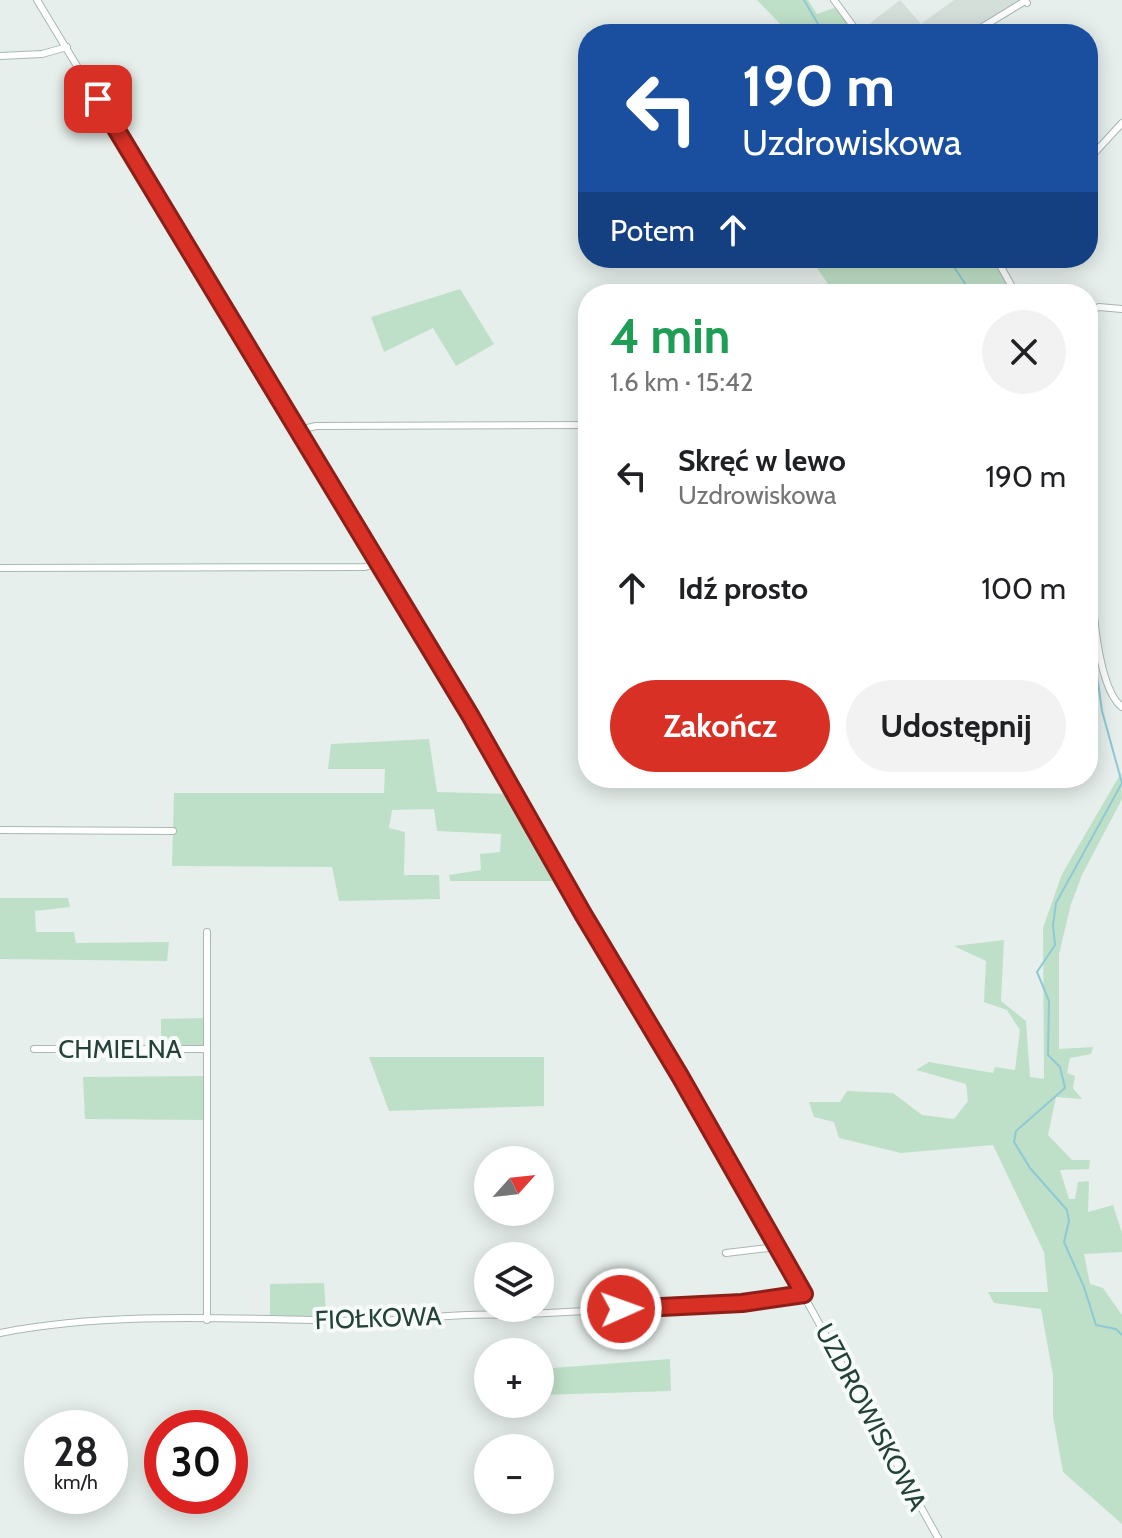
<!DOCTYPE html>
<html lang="pl">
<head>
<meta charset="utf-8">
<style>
  :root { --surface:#fff; --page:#f2f2f2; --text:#202124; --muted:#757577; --accent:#d93025 }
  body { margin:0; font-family:Cabin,sans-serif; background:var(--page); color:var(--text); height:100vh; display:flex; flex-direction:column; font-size:30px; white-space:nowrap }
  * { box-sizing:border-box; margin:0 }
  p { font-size:26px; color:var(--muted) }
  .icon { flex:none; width:44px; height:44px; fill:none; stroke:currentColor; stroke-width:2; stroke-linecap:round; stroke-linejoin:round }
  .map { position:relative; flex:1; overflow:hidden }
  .side { position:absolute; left:578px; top:284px; width:520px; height:504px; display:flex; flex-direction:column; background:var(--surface); border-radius:32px; box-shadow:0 4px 20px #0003 }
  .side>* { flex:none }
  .top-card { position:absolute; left:578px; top:24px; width:520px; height:244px; border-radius:32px; box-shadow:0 4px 20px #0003; background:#1a4fa0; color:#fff; overflow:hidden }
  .needle { width:52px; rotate:63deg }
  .tools { position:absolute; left:474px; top:1146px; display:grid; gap:16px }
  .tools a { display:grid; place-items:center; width:80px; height:80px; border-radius:50%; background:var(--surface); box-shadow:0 4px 20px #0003; font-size:40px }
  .speed { position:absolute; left:24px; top:1410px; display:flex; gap:16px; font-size:40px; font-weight:700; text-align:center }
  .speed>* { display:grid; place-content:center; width:104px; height:104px; border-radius:50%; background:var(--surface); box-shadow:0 4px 20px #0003; line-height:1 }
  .speed small { font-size:20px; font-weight:400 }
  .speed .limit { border:12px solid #d22; background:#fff; color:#111 }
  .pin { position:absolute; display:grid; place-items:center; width:68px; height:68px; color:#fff; margin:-34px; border-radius:16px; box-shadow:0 4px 12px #0006 }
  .me { position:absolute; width:88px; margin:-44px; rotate:88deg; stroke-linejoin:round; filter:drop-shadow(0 0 6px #0008) }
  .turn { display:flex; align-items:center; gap:28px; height:168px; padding:0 32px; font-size:36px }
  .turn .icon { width:104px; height:104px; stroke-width:2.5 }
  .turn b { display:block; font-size:56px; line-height:68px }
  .then { display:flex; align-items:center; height:76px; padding:0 32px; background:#0003; gap:16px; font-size:30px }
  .round { display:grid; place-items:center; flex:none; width:84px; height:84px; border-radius:42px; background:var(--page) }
  .summary { display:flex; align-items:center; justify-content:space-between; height:136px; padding:0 32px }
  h1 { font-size:48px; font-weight:700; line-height:60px; color:#1e9e55 }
  .button { display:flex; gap:16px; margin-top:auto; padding:16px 32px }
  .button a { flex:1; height:92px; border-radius:48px; background:var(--accent); color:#fff; font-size:32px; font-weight:700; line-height:92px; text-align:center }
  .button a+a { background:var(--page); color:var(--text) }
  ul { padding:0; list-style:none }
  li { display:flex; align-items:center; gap:24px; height:112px; padding:0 32px }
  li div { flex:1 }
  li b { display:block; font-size:30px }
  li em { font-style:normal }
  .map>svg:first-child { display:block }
  .built { fill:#d4dfda }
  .green { fill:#bfe0c8 }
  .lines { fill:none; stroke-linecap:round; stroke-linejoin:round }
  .stream { stroke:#8ec9d4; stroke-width:2 }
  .street-casing { stroke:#a8b8b2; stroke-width:8 }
  .street { stroke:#fff; stroke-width:6 }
  .route-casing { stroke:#8d1f18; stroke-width:20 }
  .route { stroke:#d93025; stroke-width:14 }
  .labels { text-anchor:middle; stroke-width:8; stroke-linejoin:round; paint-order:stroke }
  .street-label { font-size:26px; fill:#24423a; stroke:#f7fbf9 }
</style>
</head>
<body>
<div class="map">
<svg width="1122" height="1538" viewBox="0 0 1122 1538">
  <rect width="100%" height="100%" fill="#e6efeb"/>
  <polygon class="built" points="900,0 921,24 954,0 1020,0 964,34 867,34 863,29"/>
  <g class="green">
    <polygon points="757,0 808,0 817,14 837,7 857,34 790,34"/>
    <polygon points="810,258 993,258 1013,294 835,294"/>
    <polygon points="460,289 494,344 456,366 433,328 384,352 371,317"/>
    <polygon points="429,739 437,792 513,794 559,881 450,881 449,875 481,870 480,854 500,852 501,834 437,831 434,809 392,810 389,828 405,832 404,875 439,875 440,899 339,901 332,867 172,866 174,793 384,793 385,769 328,769 331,744"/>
    <polygon points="1121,773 1122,799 1082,875 1071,904 1059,954 1059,1049 1093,1047 1091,1054 1070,1058 1067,1073 1075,1076 1073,1088 1082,1099 1056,1097 1048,1135 1072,1160 1090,1160 1089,1169 1060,1170 1069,1199 1075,1199 1078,1182 1089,1181 1088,1212 1113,1205 1122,1233 1122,1252 1084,1254 1090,1284 1103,1288 1122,1315 1122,1524 1063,1472 1053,1416 1053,1375 1041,1309 994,1303 988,1292 1048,1292 1044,1252 993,1145 901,1153 839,1138 834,1122 814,1117 809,1102 840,1102 847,1091 893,1093 922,1115 954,1119 968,1101 966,1084 916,1070 929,1062 993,1073 995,1067 1015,1070 1020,1030 1007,1010 984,1002 986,961 954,946 1004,940 1001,1001 1026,1021 1030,1077 1044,1079 1043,928 1062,874"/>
    <polygon points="0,898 68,898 70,907 35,911 36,932 74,932 76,943 169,942 167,961 0,959"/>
    <polygon points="204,1018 204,1045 161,1045 161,1019"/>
    <polygon points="369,1057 544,1057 544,1106 389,1111"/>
    <polygon points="205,1076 205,1120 85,1119 83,1077"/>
    <polygon points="324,1283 326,1316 270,1316 270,1284"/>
    <polygon points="670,1359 671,1391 540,1395 540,1369"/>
  </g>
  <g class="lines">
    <g class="stream">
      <polyline points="804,0 824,34"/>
      <polyline points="948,258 972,294"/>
      <polyline points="1088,610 1102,711 1122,783 1056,903 1053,925 1055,945 1037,972 1049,1001 1048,1055 1060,1067 1065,1088 1016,1131 1014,1142 1030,1168 1067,1210 1069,1221 1064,1242 1084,1287 1096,1325 1116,1329 1122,1335"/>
    </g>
    <g class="street-casing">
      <g id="street">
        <polyline points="37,0 470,715 583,914 733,1168 938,1538"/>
        <polyline points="834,0 859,34"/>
        <polyline points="971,34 1025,1 1027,3"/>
        <polyline points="0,56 42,54 67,47"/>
        <polyline points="1088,160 1122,123"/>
        <polyline points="996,258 1016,294"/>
        <polyline points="1088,311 1099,307 1122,309"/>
        <polyline points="299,430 316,426 588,425"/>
        <polyline points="1088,430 1088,473"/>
        <path d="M1088,500c2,43 1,182 34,207"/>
        <polyline points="0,568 365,567 380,562"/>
        <polyline points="0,830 173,831"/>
        <polyline points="207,932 207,1320"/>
        <polyline points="34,1049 207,1049"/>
        <polyline points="726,1253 777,1247"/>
        <path d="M0,1333c117,-23 246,-13 366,-12 47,0 93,-9 140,-6l236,-12 62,-9"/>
      </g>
    </g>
    <use href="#street" class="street"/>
  </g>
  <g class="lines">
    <g class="route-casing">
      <polyline id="route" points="98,99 470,715 583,914 680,1076 804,1294 742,1303 621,1309"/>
    </g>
    <use href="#route" class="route"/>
  </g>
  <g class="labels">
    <g class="street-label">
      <text x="120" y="1058">CHMIELNA</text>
      <text transform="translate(378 1318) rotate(-2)" y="9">FIOŁKOWA</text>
      <text transform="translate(871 1417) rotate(62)" y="9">UZDROWISKOWA</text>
    </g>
  </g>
</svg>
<div class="tools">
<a><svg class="needle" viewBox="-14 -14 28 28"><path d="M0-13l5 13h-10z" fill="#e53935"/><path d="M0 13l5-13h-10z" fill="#757577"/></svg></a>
<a><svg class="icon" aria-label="layers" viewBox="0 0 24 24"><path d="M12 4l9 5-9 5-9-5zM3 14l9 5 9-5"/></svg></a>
<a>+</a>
<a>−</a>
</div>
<div class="speed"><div>28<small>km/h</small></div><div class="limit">30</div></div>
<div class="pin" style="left:98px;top:99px;background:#d93025"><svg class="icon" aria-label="arrive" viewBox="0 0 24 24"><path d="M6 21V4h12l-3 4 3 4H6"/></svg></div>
<svg class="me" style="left:621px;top:1309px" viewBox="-20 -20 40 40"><circle r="17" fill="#d93025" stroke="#fff" stroke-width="3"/><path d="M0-11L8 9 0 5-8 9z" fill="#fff"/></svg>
<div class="top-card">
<div class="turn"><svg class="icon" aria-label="left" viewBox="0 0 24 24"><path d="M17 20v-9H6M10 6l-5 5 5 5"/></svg><div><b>190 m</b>Uzdrowiskowa</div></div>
<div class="then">Potem<svg class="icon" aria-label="ahead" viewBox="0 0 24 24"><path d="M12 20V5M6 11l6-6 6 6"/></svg></div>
</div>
<section class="side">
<div class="summary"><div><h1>4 min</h1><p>1.6 km · 15:42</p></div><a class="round"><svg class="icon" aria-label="close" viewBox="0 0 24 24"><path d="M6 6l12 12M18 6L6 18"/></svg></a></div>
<ul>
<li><svg class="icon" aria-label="left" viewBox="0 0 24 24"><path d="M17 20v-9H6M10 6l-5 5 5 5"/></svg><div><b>Skręć w lewo</b><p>Uzdrowiskowa</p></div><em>190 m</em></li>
<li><svg class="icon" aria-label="ahead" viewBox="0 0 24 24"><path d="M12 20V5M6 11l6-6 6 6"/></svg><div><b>Idź prosto</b></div><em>100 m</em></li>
</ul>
<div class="button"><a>Zakończ</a><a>Udostępnij</a></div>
</section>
</div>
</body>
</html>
